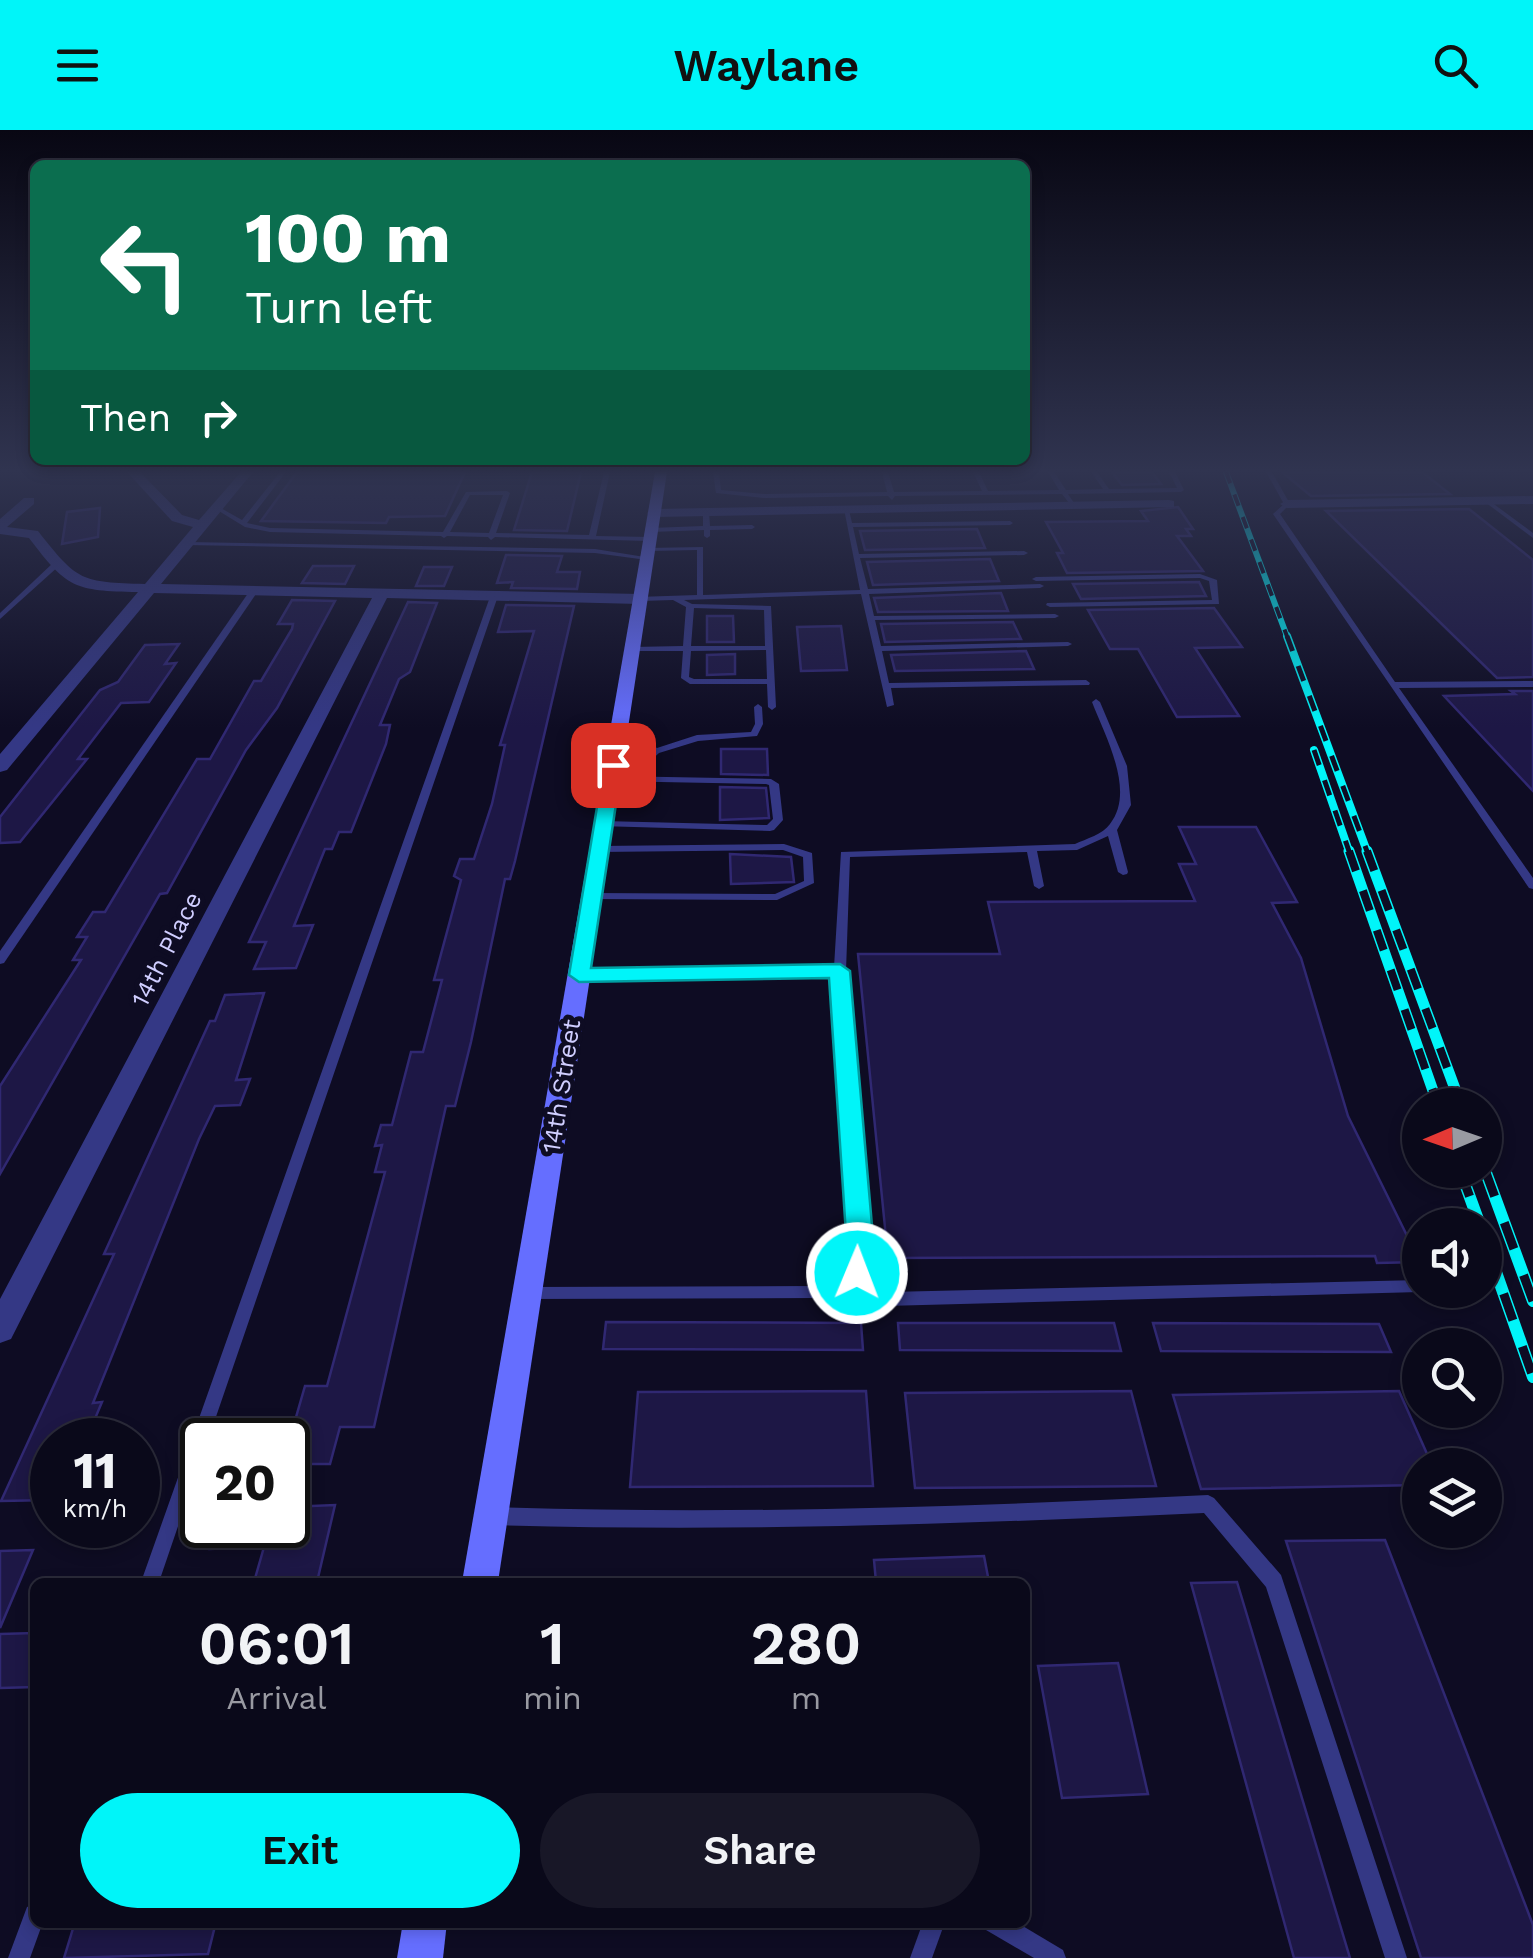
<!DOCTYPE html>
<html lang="en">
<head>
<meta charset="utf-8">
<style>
  :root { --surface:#0a091a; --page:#181727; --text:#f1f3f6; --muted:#999aa2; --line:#2a2a39; --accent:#00f5f9 }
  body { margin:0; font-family:"Work Sans",sans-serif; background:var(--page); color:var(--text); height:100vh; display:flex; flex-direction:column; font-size:38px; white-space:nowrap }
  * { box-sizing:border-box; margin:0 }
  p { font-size:32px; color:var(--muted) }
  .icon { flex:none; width:55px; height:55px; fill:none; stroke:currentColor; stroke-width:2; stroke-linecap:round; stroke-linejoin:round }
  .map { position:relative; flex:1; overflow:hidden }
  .drawer { position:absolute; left:30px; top:1448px; width:1000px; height:350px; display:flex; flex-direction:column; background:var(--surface); border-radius:15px; box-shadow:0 5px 15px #0003,0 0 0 2px var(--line) }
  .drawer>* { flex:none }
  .top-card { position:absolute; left:30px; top:30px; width:1000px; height:305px; border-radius:15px; box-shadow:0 5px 15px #0003,0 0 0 2px var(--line); background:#0b6e4f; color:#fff; overflow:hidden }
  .needle { width:65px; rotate:268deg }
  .controls { position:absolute; left:1402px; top:958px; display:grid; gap:20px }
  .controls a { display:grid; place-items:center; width:100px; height:100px; border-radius:50%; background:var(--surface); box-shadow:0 5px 15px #0003,0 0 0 2px var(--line); font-size:50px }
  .speed { position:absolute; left:30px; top:1288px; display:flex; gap:20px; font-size:50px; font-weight:700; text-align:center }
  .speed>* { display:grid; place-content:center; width:130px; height:130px; border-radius:50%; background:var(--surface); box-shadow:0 5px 15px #0003,0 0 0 2px var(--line); line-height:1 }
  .speed small { font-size:25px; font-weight:400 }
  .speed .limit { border:5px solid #111; border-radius:15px; background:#fff; color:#111 }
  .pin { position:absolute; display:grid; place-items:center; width:85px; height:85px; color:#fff; margin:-42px; border-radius:20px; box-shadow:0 5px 15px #0006 }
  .me { position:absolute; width:110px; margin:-55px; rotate:1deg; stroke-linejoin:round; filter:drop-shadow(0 0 8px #0008) }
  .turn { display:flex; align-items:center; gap:35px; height:210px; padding:0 50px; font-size:45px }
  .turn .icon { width:130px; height:130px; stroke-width:2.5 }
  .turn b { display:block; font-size:70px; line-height:85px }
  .then { display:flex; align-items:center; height:95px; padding:0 50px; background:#0003; gap:20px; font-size:38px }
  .eta { display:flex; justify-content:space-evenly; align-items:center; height:170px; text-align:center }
  .eta b { font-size:60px; font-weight:600; line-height:70px }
  .action { display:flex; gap:20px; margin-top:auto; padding:20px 50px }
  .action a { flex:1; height:115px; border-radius:60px; background:var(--accent); color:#111; font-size:40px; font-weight:600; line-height:115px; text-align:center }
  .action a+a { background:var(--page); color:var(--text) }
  header { display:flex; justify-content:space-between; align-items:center; height:130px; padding:0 50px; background:var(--accent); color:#111; font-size:45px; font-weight:600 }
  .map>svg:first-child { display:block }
  .building { fill:#1d1745; stroke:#302872; stroke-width:2.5 }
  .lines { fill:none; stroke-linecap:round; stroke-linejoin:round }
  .service { fill:#343885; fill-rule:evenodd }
  .minor { fill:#343885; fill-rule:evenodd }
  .secondary { fill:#656eff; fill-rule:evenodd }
  .rail-far3-casing { stroke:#00f5f9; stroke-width:6 }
  .rail-far2-casing { stroke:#00f5f9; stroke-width:8 }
  .rail-far1-casing { stroke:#00f5f9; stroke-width:11 }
  .rail-casing { stroke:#00f5f9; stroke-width:12 }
  .rail-far3 { stroke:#0e0c23; stroke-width:4; stroke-dasharray:12; stroke-linecap:butt }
  .rail-far2 { stroke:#0e0c23; stroke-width:5; stroke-dasharray:16; stroke-linecap:butt }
  .rail-far1 { stroke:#0e0c23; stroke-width:8; stroke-dasharray:21; stroke-linecap:butt }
  .rail { stroke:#0e0c23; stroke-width:9; stroke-dasharray:28; stroke-linecap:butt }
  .route { fill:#00f5f9; stroke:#009fa2; stroke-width:2.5 }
  .labels { text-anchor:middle; stroke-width:10; stroke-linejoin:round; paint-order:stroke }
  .street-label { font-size:25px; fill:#d0ceff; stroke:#0e0c23 }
</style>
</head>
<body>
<header><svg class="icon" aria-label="menu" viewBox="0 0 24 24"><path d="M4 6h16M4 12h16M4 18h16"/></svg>Waylane<svg class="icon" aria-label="search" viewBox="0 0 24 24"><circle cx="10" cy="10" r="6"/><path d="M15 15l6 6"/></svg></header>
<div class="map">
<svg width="1533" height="1828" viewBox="0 0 1533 1828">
  <rect width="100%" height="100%" fill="#0e0c23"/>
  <g class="building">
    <polygon points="297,342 465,342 445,386 389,387 386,393 261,391"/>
    <polygon points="532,342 581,342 567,401 514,400"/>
    <polygon points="1112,342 1152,342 1161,354 1122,355"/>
    <polygon points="1282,342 1422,342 1450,364 1311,366"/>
    <polygon points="1178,377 1193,399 1186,399 1191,406 1177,406 1203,441 1067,443 1057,423 1063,423 1046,392 1148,391 1141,381"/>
    <polygon points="100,378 98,407 62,414 67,382"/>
    <polygon points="1469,379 1533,430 1533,547 1497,548 1326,381"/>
    <polygon points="977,399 985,418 865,420 860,401"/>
    <polygon points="506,425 562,426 557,442 580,442 577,459 511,458 513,452 497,453"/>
    <polygon points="990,429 999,451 873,455 867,432"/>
    <polygon points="313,436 354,436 345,454 302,453"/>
    <polygon points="424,437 452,437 444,456 416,456"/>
    <polygon points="1199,452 1206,466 1081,469 1073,454"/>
    <polygon points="1001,463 1008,481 878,482 874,468"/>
    <polygon points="292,470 335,471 277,578 246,620 167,763 160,764 0,1044 0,956 81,830 73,830 87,807 77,807 93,782 105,782 197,629 210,629 254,551 261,551 292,499 293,494 278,494"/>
    <polygon points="408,472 437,473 410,542 399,549 380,595 390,595 386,614 351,702 339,702 332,719 325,719 294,796 313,795 296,838 254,839 266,812 249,812"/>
    <polygon points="506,475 574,476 515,731 510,749 505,749 471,912 455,976 446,976 374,1297 340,1297 330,1334 288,1334 288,1315 305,1256 327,1256 385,1042 375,1042 382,1015 375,1016 381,995 392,995 411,922 423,922 442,850 434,850 461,750 454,746 460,729 474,729 492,674 505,615 500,615 534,501 498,502"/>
    <polygon points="1214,478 1242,517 1195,518 1239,586 1177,587 1138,519 1110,519 1088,480"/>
    <polygon points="707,486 733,486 734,512 707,512"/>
    <polygon points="1013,492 1021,509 885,512 881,494"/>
    <polygon points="841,496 847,540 801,541 797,497"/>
    <polygon points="179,514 165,534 176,533 149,572 121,573 78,629 87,629 20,712 0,713 0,687 100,560 118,552 145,515"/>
    <polygon points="1026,521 1034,539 895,541 891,525"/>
    <polygon points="735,524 735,544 707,545 707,525"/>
    <polygon points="1511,561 1533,561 1533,661 1444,566 1515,564"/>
    <polygon points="721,619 767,619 768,645 721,644"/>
    <polygon points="720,657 766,658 769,688 720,690"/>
    <polygon points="1179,697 1256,697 1297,772 1272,773 1301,828 1348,986 1420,1132 1377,1133 1375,1126 888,1128 858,824 1000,824 988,772 1195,771 1179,734 1196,734"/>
    <polygon points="730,724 791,727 794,752 731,754"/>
    <polygon points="264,863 236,950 250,949 240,975 215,976 199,1009 93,1273 102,1272 86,1310 52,1310 52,1370 1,1371 114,1124 104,1124 210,891 215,891 225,865"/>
    <polygon points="606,1192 861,1193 863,1220 603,1219"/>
    <polygon points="898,1193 1114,1193 1121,1221 900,1220"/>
    <polygon points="1153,1193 1379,1194 1391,1222 1161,1221"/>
    <polygon points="866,1261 873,1356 630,1357 638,1262"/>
    <polygon points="1131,1261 1156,1356 915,1358 905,1263"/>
    <polygon points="1399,1261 1432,1335 1420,1335 1420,1355 1201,1359 1173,1265"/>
    <polygon points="335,1375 317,1452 254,1452 264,1417 210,1419 218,1395 288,1395 288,1377"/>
    <polygon points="1385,1410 1533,1795 1533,1828 1421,1828 1286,1411"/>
    <polygon points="33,1420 0,1498 0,1421"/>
    <polygon points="984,1426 989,1452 876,1452 874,1430"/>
    <polygon points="1237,1452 1350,1828 1294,1828 1191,1453"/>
    <polygon points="35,1503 35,1557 0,1558 0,1504"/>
    <polygon points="1118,1533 1148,1664 1062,1668 1038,1536"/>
    <polygon points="75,1792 216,1792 208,1824 64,1828"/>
  </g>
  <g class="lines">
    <g class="service">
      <path d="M280,342h6l-39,51 23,5 173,4 23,-40 41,-1 3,2 -14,40 93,2 15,-63h6l-14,64 54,1 3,2 -3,2 -155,-4 -4,3 -3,-3 -41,-1 -3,2 -3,-2 -171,-4 -25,-5 -31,-19 5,-1 23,13zM470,365h33l-14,38 -39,-1z"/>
      <polygon points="713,342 719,342 721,360 765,364 887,362 882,342 888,342 894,362 982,361 973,342 979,342 988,361 1059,360 1048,342 1054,342 1066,360 1103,359 1091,342 1097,342 1109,359 1177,358 1169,342 1175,342 1184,360 1181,362 1068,364 1076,376 1073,378 1062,364 895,366 892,370 888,366 765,368 716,363"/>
      <polygon points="1266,342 1272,342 1290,374 1280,384 1395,552 1533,551 1533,557 1399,558 1533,748 1533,759 1529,758 1273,384 1284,374"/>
      <polygon points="1487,369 1533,403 1533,408 1485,372 1484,371"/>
      <path d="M844,379l5,1 3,13 158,-2 3,2 -3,2 -157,2 6,27 165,-3 4,2 -4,2 -164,3 8,31 172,-5 4,2 -4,2 -171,6 5,22 181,-2 4,2 -4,2 -180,2 6,26 187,-4 4,2 -4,2 -186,5 7,32 197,-3 4,3 -1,2 -198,3 3,17 -7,2 -26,-113 -177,6 8,4 79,2 5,101 -4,3 -4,-3 -1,-23h-77l-9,-6 2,-27h-51l-4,-2 4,-2 51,-1 3,-39 -13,-7 -33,1h-3v-4l60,-2v-45l-49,1 -4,-2 2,-1 57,-1v48l157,-5zM694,478l70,2 1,36h-74zM766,520l1,29h-73l-5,-2 2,-26z"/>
      <polygon points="706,380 709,382 710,396 752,395 755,397 752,399 710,400 710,406 707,408 704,406 704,400 651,402 648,400 651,398 703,396 703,382"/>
      <polygon points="188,412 595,419 651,428 647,430 595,423 186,415 185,414"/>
      <polygon points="53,433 60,435 0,489 0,483"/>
      <polygon points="1200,444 1217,450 1219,474 1050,477 1046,475 1047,473 1212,470 1209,451 1200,448 1036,451 1032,449 1036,447"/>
      <polygon points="251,459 258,461 4,833 0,834 0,821"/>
      <polygon points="491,464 498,466 208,1310 202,1310 202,1326 159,1452 141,1452"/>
      <path d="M1096,569l4,3 27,64 4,39 -14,25 11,42 -1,2 -4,1 -5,-3 -10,-36 -31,14 -40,1 7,35 -5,3 -5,-3 -7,-34 -177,5 -4,114 21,278 -2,22 23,21 532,-12v10l5,1 -5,1 -535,14 -5,-2 -25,-23 -37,17 -290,1 -5,-1 -3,-5 3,-5 5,-1 289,-1 33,-17 3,-20 -19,-274 -255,4 -6,-4 6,-4 255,-4 7,-115 234,-8c11,-5 28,-10 35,-20 26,-33 -5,-88 -18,-122z"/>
      <path d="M758,574l4,3 1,17 -6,12 -59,5 -39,12 -11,10 -35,5 -5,-3c15,-8 29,-1 42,-14l-6,-4 -31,-1 -2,-2c13,-6 34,-5 46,4l40,-13 54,-3 4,-8 -1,-17z"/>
      <polygon points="611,646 771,649 779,654 783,690 774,700 770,701 599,696 598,694 603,691 767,695 773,689 769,655 766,654 608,651 606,649"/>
      <polygon points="784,714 812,723 814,753 777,770 592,769 587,766 592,763 775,764 804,751 803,727 783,720 599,722 594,719 599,716"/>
      <path d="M1208,1365l6,3 67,77 126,383h-22l-119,-371 -62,-74c-237,11 -473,19 -710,12l-6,-3 -3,-6 3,-6 6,-3c238,8 476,0 714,-12z"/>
      <polygon points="35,1774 35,1792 43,1792 30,1828 8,1828 27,1777"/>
      <polygon points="923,1792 945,1792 932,1828 910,1828"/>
      <polygon points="983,1792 1016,1792 1063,1820 1066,1828 1034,1828 986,1800"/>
    </g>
    <g class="minor">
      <path d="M127,342h13l42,43 17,5 42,-48h12l-92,112 479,10 8,5 -8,5 -253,-6 -376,741 -11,4v-44l372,-701 -218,-5 -147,177 -7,2v-18l138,-162c-64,-1 -71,-4 -109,-54l-29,-4v-15l24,-21h10v6l-27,23 31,4c40,51 43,51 107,53l48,-57 -21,-6z"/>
      <polygon points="1533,366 1533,374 1287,378 1280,374 1287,370"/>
      <polygon points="1169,370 1174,371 1174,377 654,387 647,383 654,379"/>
    </g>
    <g class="secondary">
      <polygon points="655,342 667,342 498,1452 462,1452"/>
      <polygon points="403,1792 447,1792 443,1828 397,1828"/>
    </g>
    <g class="rail-far3-casing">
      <polyline id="rail-far3" points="1226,342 1288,509"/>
    </g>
    <g class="rail-far2-casing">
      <g id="rail-far2">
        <polyline points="1287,506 1368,724"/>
        <polyline points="1314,620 1350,724"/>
      </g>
    </g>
    <g class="rail-far1-casing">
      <g id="rail-far1">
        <polyline points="1349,721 1438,975"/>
        <polyline points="1367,721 1461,975"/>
      </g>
    </g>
    <g class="rail-casing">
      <g id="rail">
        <polyline points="1460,1040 1480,1095"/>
        <polyline points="1485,1040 1533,1171"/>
        <polyline points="1485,1111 1533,1247"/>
      </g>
    </g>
    <use href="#rail-far3" class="rail-far3"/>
    <use href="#rail-far2" class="rail-far2"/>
    <use href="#rail-far1" class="rail-far1"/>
    <use href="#rail" class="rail"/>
  </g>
  <linearGradient id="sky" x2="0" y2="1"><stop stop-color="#080713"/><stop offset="0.57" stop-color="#303450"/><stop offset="1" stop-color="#303450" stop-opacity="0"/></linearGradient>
  <rect width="1533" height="598" fill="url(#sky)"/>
  <polygon class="route" points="613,630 622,635 591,838 840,834 850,841 874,1119 867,1151 848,1151 844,1143 847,1119 829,848 579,852 569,845 604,635"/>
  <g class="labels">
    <g class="street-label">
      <text transform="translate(166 819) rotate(-63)" y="9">14th Place</text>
      <text transform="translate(561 956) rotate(-81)" y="9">14th Street</text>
    </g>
  </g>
</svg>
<div class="controls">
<a><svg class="needle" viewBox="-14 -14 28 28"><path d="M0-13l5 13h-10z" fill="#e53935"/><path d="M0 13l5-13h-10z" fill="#999aa2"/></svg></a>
<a><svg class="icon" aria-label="sound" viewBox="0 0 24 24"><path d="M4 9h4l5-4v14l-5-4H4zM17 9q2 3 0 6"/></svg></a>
<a><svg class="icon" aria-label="search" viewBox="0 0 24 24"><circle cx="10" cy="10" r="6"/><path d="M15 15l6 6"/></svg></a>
<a><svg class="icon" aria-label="layers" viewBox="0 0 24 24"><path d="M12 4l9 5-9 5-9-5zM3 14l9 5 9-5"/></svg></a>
</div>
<div class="speed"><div>11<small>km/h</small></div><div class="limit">20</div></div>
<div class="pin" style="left:613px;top:635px;background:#d93025"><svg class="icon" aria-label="arrive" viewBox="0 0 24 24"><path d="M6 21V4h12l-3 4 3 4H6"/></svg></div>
<svg class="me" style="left:857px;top:1143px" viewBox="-20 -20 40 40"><circle r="17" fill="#00f5f9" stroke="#fff" stroke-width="3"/><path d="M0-11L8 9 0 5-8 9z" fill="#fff"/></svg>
<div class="top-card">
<div class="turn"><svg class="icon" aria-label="left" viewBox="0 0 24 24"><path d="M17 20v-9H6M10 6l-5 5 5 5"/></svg><div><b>100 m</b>Turn left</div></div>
<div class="then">Then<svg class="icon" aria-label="right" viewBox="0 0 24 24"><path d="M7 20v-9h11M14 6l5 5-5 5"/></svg></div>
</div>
<section class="drawer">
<div class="eta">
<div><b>06:01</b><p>Arrival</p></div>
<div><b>1</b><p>min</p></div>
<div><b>280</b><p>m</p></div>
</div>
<div class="action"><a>Exit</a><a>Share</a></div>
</section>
</div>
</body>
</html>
